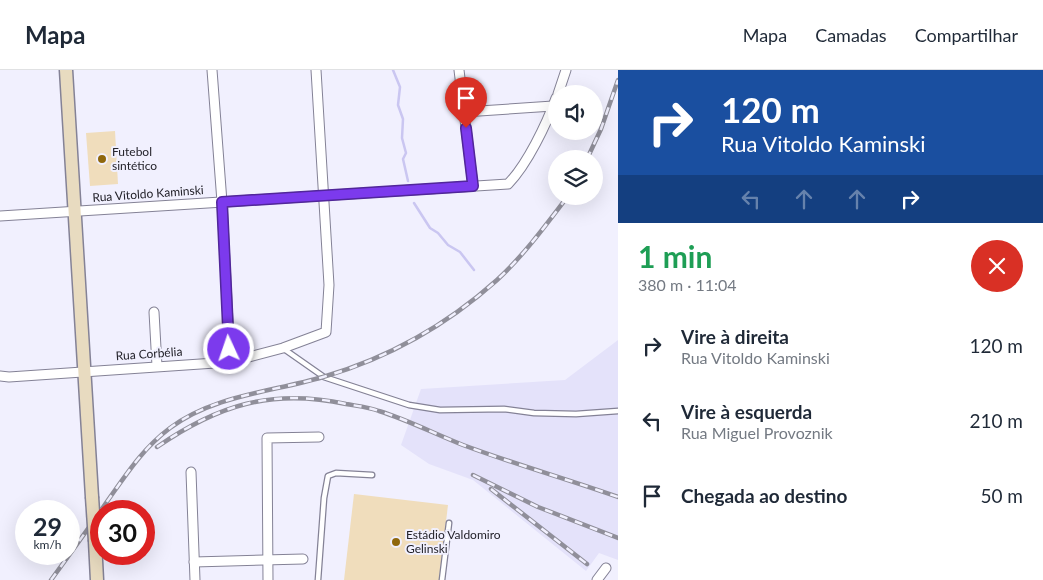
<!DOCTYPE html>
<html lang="pt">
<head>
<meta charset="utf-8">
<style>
  :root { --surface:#fff; --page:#f6f6f7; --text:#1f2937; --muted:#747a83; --line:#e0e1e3 }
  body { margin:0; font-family:Lato,sans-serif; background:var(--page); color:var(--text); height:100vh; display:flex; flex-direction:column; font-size:19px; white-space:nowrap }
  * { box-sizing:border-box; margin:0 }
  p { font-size:16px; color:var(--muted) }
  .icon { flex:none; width:28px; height:28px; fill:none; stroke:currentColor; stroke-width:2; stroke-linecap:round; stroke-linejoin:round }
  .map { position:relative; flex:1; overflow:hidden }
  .drawer { display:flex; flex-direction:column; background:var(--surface); width:425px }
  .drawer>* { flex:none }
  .hud { background:#1a4fa0; color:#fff; overflow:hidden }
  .tools { position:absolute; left:548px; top:15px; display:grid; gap:10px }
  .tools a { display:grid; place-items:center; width:55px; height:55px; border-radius:50%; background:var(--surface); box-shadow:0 5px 20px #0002; font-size:25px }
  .speed { position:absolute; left:15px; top:430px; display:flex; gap:10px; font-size:25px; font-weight:700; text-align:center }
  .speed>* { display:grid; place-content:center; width:65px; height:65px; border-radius:50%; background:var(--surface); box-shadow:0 5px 20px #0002; line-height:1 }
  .speed small { font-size:12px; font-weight:400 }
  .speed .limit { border:8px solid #d22; background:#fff; color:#111 }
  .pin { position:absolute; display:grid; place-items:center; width:42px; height:42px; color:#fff; margin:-51px -21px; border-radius:50% 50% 50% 0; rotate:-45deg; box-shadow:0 0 5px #0007 }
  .pin .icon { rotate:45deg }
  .me { position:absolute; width:55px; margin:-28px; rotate:357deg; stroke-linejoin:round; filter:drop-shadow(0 0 4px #0008) }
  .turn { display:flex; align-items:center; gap:18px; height:105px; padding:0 20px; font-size:22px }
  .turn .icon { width:65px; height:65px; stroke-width:2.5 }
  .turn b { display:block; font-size:35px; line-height:42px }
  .lanes { display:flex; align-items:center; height:48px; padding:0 20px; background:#0003; justify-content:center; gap:25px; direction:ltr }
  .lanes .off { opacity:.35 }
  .round { display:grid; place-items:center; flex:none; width:52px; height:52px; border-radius:26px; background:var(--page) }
  .headline { display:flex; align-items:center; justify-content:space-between; height:85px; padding:0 20px }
  h1 { font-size:30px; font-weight:700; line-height:38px; color:#1e9e55 }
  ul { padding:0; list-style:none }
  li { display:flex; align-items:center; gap:15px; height:75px; padding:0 20px }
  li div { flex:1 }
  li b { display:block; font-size:19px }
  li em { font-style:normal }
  header { display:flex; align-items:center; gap:30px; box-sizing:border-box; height:70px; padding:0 25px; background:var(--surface); border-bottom:1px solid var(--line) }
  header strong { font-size:24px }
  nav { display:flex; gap:28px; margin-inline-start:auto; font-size:18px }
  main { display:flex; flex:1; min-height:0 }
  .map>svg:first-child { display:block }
  .built { fill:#e4e2fa }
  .green { fill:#f0ddbc }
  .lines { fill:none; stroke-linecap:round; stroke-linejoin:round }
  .stream { stroke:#cac6f1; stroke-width:2.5 }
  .lane-casing { stroke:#848296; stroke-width:7 }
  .street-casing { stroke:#848296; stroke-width:11 }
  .secondary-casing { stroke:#848296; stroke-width:15 }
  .lane { stroke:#fff; stroke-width:4.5 }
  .street { stroke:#fff; stroke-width:9 }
  .secondary { stroke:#e8dbc0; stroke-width:12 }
  .rail-casing { stroke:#908f9a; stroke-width:4.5 }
  .rail { stroke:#f1f0fe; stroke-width:2.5; stroke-dasharray:8; stroke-linecap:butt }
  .secondary-bridge-casing { stroke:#848296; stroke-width:15; stroke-linecap:butt }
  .secondary-bridge { stroke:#e8dbc0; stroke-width:12 }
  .route-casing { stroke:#51269a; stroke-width:12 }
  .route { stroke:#7c3aed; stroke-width:9 }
  .poi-dot { fill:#8f670c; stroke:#f1f0fe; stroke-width:2 }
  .labels { text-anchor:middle; stroke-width:4; stroke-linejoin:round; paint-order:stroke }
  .poi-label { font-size:12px; fill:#23222a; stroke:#f1f0fe; text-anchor:start }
  .street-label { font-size:12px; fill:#23222a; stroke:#f1f0fe }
</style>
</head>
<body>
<header>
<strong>Mapa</strong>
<nav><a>Mapa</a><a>Camadas</a><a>Compartilhar</a></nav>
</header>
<main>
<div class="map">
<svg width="618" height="510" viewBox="0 0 618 510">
  <rect width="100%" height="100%" fill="#f1f0fe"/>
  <polygon class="built" points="618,270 618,490 599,483 586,501 473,410 429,394 401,375 421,319 565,310"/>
  <g class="green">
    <polygon points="115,61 118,114 90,116 86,63"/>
    <polygon points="354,424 448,435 439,510 344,510"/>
  </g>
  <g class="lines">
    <g class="stream">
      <polyline points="393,0 400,17 398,35 403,49 402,68 406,83 403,89 408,111"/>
      <polyline points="414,133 430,158 438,163 448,175 460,182 474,200"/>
    </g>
    <g class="lane-casing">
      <g id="lane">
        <polyline points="284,279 324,307 409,335 440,340 504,339 534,343 576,344 618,341"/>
        <polyline points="318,510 324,428 328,406 336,403 372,405"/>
        <polyline points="442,510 449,453"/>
      </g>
    </g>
    <g class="street-casing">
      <g id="street">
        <polyline points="212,0 222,132 230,292"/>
        <polyline points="459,0 473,116"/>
        <polyline points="558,24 566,0"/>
        <polyline points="464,42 553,36"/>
        <path d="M0,146l508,-32c19,-19 39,-61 48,-86"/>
        <polyline points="154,242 157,296"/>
        <polyline points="0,306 9,307 230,292 283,278 326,262 329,215 316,0"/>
        <polyline points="191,402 195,510"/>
        <polyline points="194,492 303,489"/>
        <polyline points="268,510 267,368 319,367"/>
        <polyline points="597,510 606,498"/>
      </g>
    </g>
    <g class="secondary-casing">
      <g id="secondary">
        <polyline points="66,0 92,427"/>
        <polyline points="95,471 97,510"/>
      </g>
    </g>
    <use href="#lane" class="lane"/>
    <use href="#street" class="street"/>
    <use href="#secondary" class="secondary"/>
    <g class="rail-casing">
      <g id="rail">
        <polyline points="587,89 601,59 618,10"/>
        <path d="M157,377c61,-42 115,-59 189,-43 11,2 22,3 33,7 29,9 56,23 84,34 51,19 104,34 155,52"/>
        <polyline points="473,405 538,437 618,468"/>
        <polyline points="491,419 587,494"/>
        <path d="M51,510c19,-26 37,-51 55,-77 20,-28 36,-54 64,-75 44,-33 102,-36 153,-51 65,-19 125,-53 174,-97 27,-25 49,-55 71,-84"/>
      </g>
    </g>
    <use href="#rail" class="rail"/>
    <g class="secondary-bridge-casing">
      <polyline id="secondary-bridge" points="92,427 95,471"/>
    </g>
    <use href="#secondary-bridge" class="secondary-bridge"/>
  </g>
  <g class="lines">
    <g class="route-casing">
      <polyline id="route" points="229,279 222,132 473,116 466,58"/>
    </g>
    <use href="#route" class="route"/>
  </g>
  <g class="poi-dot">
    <circle cx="102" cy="89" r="5"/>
    <circle cx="396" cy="472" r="5"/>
  </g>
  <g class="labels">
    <g class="poi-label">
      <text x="112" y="86">Futebol<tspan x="112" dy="14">sintético</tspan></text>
      <text x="406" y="469">Estádio Valdomiro<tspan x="406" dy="14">Gelinski</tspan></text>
    </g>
    <g class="street-label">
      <text transform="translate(148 124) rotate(-4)" y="4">Rua Vitoldo Kaminski</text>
      <text transform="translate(149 284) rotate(-4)" y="4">Rua Corbélia</text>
    </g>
  </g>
</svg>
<div class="tools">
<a><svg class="icon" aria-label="sound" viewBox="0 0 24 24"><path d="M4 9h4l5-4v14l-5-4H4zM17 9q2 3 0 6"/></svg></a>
<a><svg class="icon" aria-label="layers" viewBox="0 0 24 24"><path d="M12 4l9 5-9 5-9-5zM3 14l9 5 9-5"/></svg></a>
</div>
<div class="speed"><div>29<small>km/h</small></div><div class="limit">30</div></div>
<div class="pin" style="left:466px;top:58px;background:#d93025"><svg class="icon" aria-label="arrive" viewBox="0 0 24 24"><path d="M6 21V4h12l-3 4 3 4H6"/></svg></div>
<svg class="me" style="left:229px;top:279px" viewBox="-20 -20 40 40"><circle r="17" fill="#7c3aed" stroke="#fff" stroke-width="3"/><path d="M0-11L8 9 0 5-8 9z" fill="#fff"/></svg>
</div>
<section class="drawer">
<div class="hud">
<div class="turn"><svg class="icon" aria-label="right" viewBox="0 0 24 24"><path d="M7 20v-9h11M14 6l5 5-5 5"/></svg><div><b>120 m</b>Rua Vitoldo Kaminski</div></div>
<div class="lanes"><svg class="icon off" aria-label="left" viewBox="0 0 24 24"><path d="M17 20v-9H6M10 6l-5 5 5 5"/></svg><svg class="icon off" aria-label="ahead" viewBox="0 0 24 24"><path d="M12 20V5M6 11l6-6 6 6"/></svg><svg class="icon off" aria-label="ahead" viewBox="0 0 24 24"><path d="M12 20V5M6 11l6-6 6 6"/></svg><svg class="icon" aria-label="right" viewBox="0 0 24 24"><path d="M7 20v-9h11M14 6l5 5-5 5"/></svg></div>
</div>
<div class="headline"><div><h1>1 min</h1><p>380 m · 11:04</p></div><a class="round" style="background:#d93025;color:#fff"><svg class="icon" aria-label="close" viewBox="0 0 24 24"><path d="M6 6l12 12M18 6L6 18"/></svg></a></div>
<ul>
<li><svg class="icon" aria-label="right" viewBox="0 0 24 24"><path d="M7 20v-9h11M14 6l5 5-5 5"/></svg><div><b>Vire à direita</b><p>Rua Vitoldo Kaminski</p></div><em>120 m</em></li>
<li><svg class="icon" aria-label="left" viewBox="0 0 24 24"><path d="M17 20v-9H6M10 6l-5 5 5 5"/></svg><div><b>Vire à esquerda</b><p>Rua Miguel Provoznik</p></div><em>210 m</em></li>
<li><svg class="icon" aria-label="arrive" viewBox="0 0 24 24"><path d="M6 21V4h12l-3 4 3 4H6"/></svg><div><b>Chegada ao destino</b></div><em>50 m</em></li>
</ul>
</section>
</main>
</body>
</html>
